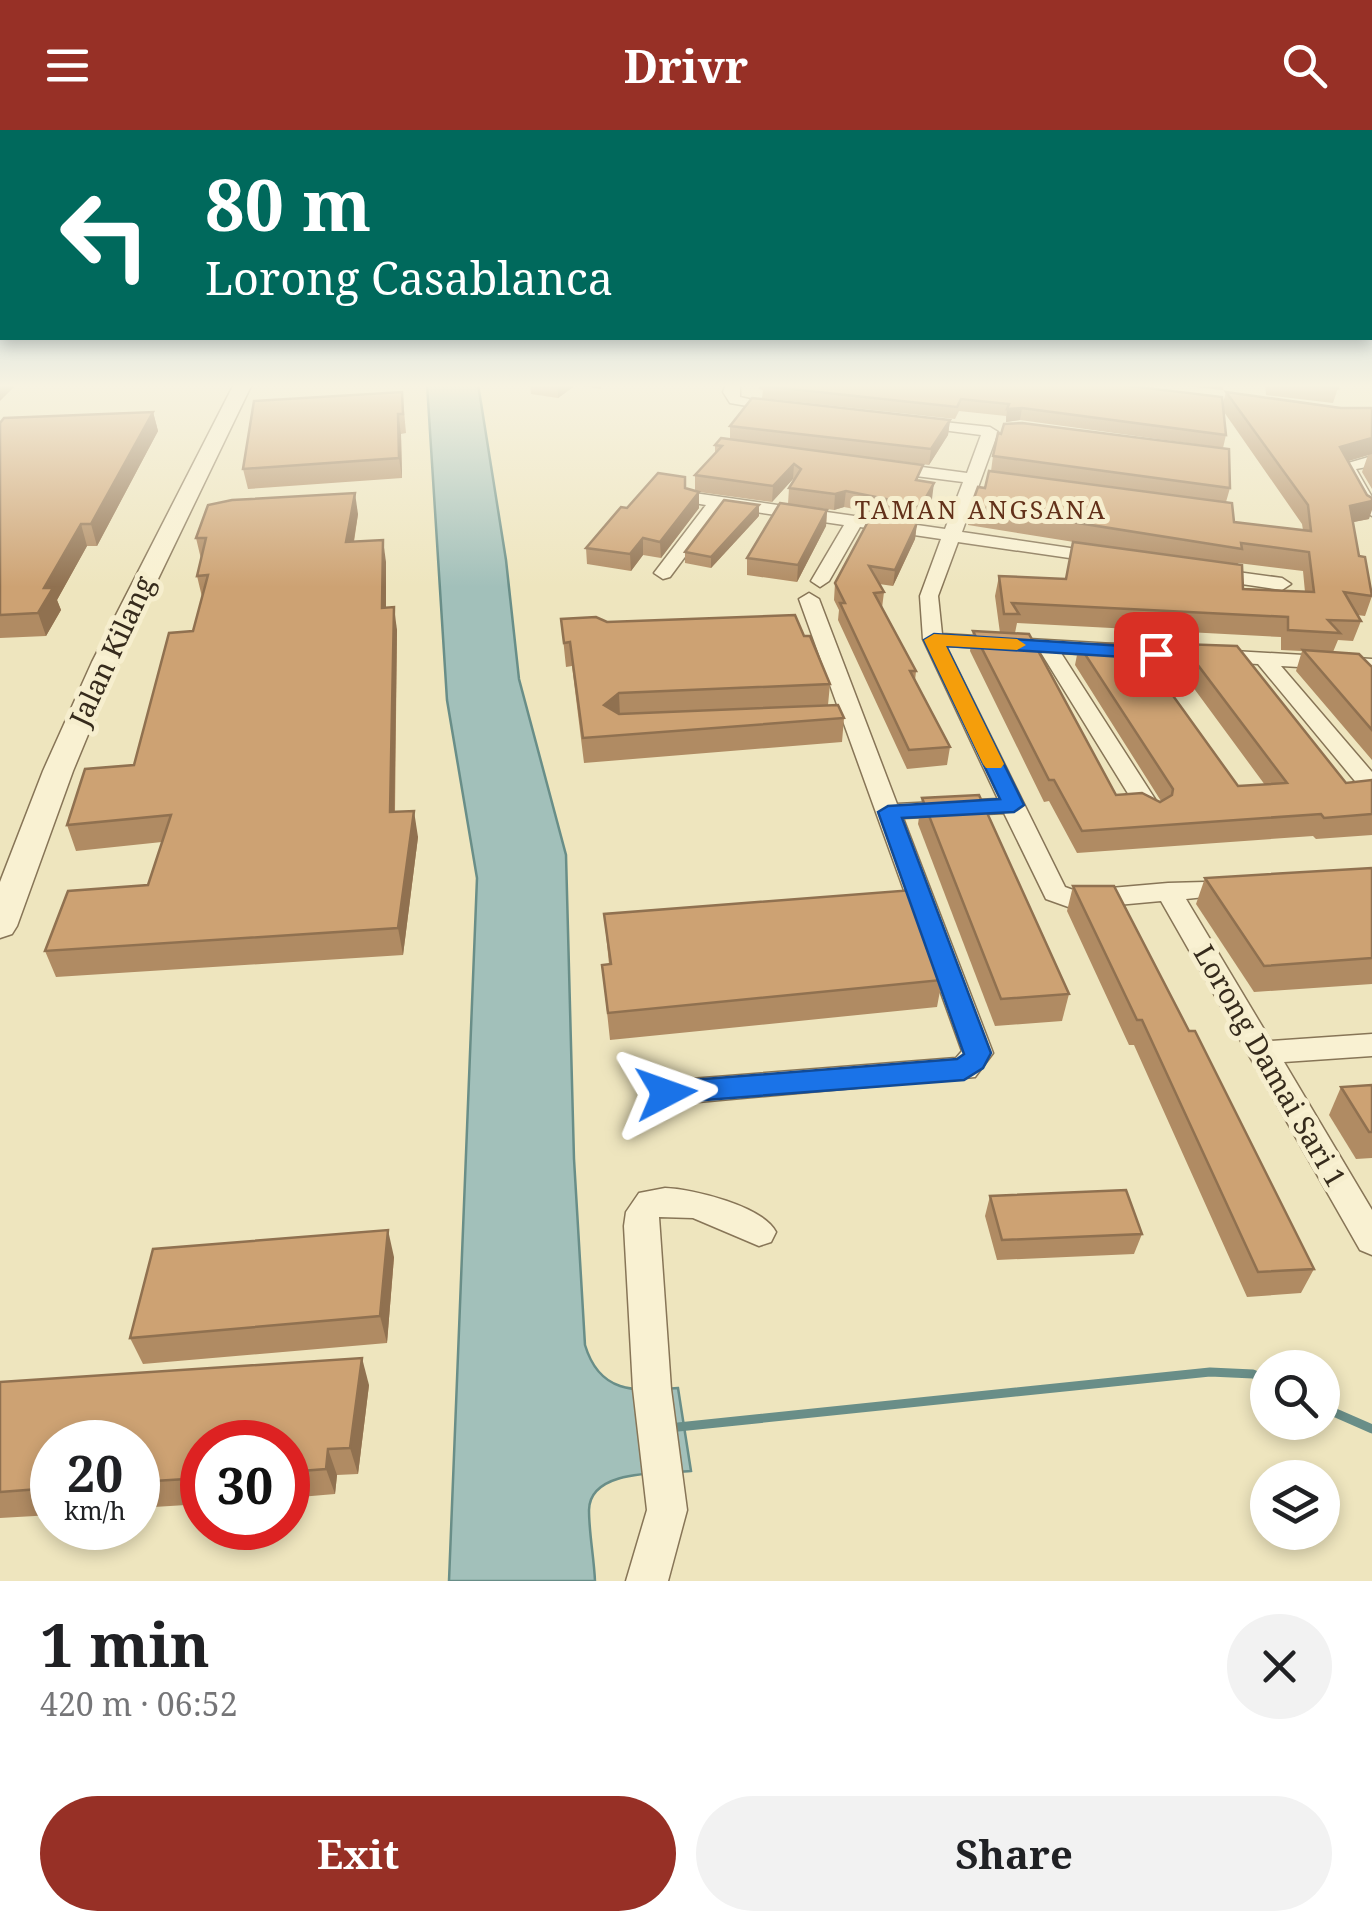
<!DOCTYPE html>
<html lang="en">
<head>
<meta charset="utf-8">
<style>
  :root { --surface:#fff; --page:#f2f2f2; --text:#202124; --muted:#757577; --accent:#973026 }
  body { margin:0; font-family:"Noto Serif",serif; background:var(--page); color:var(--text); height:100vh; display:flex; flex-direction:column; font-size:38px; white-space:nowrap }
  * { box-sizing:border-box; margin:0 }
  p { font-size:32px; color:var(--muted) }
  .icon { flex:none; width:55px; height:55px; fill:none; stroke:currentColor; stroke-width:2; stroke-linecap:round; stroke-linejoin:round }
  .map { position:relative; height:1451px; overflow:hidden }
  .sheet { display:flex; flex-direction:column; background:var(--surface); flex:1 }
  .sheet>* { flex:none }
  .guide { position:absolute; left:0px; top:0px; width:1372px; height:210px; box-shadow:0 5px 15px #0003; background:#00695c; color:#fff; overflow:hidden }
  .controls { position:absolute; left:1250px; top:1220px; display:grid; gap:20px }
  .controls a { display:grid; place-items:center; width:90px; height:90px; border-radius:50%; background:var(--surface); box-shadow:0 5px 15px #0003; font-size:50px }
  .speed { position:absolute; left:30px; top:1290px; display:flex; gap:20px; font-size:50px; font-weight:700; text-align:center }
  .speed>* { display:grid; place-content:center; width:130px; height:130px; border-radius:50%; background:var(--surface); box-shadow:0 5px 15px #0003; line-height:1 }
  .speed small { font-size:25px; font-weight:400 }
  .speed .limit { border:15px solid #d22; background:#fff; color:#111 }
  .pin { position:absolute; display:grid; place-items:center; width:85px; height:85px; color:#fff; margin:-42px; border-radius:20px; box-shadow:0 5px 15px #0006 }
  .me { position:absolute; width:110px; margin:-55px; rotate:86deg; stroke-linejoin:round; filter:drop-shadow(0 0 8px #0008) }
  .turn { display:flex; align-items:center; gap:35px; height:210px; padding:0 40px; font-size:45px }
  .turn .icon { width:130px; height:130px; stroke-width:2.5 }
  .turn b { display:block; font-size:70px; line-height:85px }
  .round { display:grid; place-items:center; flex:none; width:105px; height:105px; border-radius:52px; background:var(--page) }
  .head { display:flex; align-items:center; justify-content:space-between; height:170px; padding:0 40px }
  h1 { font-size:60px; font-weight:700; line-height:75px }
  .button { display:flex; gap:20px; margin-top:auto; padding:20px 40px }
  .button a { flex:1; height:115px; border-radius:60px; background:var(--accent); color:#fff; font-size:40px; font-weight:700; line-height:115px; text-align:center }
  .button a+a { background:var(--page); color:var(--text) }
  header { display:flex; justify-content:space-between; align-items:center; height:130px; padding:0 40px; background:var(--accent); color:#fff; font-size:45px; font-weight:700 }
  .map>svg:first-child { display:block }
  .water { fill:#a2c0ba; stroke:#698e88; stroke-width:2.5 }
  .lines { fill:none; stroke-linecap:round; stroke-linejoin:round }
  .stream { stroke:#698e88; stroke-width:9 }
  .minor-casing { stroke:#877557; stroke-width:3 }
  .tertiary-casing { stroke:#877557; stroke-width:3 }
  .minor { fill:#f9f1d2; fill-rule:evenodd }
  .tertiary { fill:#f9f1d2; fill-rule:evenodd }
  .wall { fill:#b08b63; fill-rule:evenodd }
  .shaded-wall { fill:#907150 }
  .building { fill:#cda273; stroke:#907150; stroke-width:2.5 }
  .route { fill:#1a73e8; stroke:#114b97; stroke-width:2.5 }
  .slow { fill:#f59e0b }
  .labels { text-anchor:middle; stroke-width:10; stroke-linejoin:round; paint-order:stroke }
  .far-neighbourhood-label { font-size:25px; letter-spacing:2.5px; fill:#63311a; stroke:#f6eece }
  .street-label { font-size:28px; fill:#362b1c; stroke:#f6eece }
</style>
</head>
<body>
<header><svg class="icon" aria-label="menu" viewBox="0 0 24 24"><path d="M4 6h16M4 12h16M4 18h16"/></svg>Drivr<svg class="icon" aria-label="search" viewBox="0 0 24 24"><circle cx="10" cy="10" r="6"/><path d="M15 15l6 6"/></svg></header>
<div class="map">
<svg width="1372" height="1451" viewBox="0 0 1372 1451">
  <rect width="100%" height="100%" fill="#eee5be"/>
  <path class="water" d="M427,254h51l28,176 13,119 47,176 8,304 11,186c15,50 51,46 93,43l13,83c-28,3 -101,-3 -102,39 0,23 5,48 6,71h-146l28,-703 -30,-178z"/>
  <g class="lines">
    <g class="stream">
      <polyline points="1322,1277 1372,1299"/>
      <polyline points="678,1297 1210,1242 1253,1244 1268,1251"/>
    </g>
    <g class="minor-casing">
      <g id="minor">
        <polygon points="726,254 740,254 740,267 789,278 782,282 730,273 723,262"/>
        <polygon points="916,289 990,297 998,302 962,402 1104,423 1113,428 1104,433 958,412 938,466 942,504 1372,529 1372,541 1281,536 1372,642 1372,664 1364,662 1258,534 1061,523 1164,683 1152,690 1140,683 1040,521 946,516 1065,757 1076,761 1168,753 1242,751 1246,757 1242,763 1186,769 1271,911 1372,904 1372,926 1284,932 1372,1080 1372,1125 1360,1120 1161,771 1074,779 1046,769 1004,683 903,688 993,923 975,947 665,975 654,971 650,963 654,955 665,951 956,928 962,921 799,469 809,463 819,469 897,674 998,669 923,509 920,466 941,409 860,397 829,451 820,457 811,451 844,395 722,377 670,447 663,449 654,443 706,375 688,372 686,368 694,363 945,399 963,352 892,343 884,338 892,333 967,343 981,305 911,296 909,293"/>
        <polygon points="1372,326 1372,336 1356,339 1372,367 1372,386 1364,381 1338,336"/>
        <polygon points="1208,438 1282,448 1291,454 1282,460 1201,448 1199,444"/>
        <path d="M665,1058c28,1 98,18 111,44l-5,10 -12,4 -66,-28 -34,-1 12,172 16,121 -19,71h-42l21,-71 -14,-121 -9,-163 2,-14 13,-19z"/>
      </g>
    </g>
    <g class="tertiary-casing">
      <polygon id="tertiary" points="234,254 252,254 118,532 73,641 17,796 12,804 0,808 0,752 43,641 92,532"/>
    </g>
    <use href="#minor" class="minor"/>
    <use href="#tertiary" class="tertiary"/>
  </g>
  <g class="wall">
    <polygon points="283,254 368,254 283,256"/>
    <polygon points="530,254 601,254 601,259 576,255 558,268 531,264"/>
    <path d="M759,254h355l109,19 3,-11 115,16h31v81l-10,-17 6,-17 -20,6 21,58 -16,3 6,34 13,40 -7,20 -8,-1 4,6 -8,20 -15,-1 -5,12 39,15v93l-76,-89 6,-20 -21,-1v-13l-264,-14 -2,10 101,162 45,6 -86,-136 4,-20 159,141 27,-1 -89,-121 6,-20 164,139 26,-3v55l-56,4 -3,-3 -236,17 -28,-52 -5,1 -74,-151 3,-20 27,2 -5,-37 4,-20 67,3 33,-33 -131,-21 3,-19 14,-18 6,-17 2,-15 237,32 -4,14 8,20 69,8 -1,-6 -78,-112 2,23 -3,13 -203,-28 -14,2v-6l-47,-5 -4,8 -193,-21 1,-8 -4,-1zM1238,433l65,8 2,21 -62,-3z"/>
    <polygon points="1166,254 1224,254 1223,260"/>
    <polygon points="1265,254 1337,254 1338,258 1333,273 1266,265"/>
    <polygon points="404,281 406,303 401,304 402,348 248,359 243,339"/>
    <polygon points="153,282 158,301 97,416 87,416 57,470 61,480 46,506 0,508 0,293"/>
    <polygon points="950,290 948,305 929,335 867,327 921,351 932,369 919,392 844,377 834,380 788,374 789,358 794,350 793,349 772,372 699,362 699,378 661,428 643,425 631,441 587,434 586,418 627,378 685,358 695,361 695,345 715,323 715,315 730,309 730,296"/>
    <polygon points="827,380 826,396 797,452 747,445 747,428"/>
    <polygon points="358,384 354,412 386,432 386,478 397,500 395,682 418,707 403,825 56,847 45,821 148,755 162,712 76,721 67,695 134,635 193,501 202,467 197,446 201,429 196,408"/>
    <polygon points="759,386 711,438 685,433 685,422"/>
    <polygon points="917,393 915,409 893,456 879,454 884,462 882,478 916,541 915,551 950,617 947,635 907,639 838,490 839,480 834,470 835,453"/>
    <polygon points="561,489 804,506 830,554 828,575 844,588 842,612 584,633 572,536 566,537"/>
    <polygon points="922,668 1069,864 1062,891 995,896 918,694"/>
    <polygon points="1372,738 1372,854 1254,862 1196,774 1205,748"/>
    <polygon points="1073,756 1189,901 1314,1139 1301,1163 1247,1167 1134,915 1129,915 1067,781"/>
    <polygon points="604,784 927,798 925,809 942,850 937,877 610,910 602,835 609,834"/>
    <polygon points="1372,955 1372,1028 1356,1029 1329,985 1341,957"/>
    <polygon points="990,1066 1142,1104 1134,1124 997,1130 985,1086"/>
    <polygon points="394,1127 387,1213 143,1234 130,1208"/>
    <polygon points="0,1252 369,1255 358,1344 337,1345 335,1364 288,1368 288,1312 202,1312 202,1374 138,1378 138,1312 52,1312 52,1385 0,1388"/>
  </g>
  <g class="shaded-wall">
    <polygon points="0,254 17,254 0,271"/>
    <polygon points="557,254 576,254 576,255 558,268"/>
    <polygon points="1022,278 1020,290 1006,292 1007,279"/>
    <polygon points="153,282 158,301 97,416 91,394"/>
    <polygon points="398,284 401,304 402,348 399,328"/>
    <polygon points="950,290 948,305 929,335 931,319"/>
    <polygon points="1372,308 1372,324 1335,335 1340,317"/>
    <polygon points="794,334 793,349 772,372 773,356"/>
    <polygon points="934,353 932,369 919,392 921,376"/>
    <polygon points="846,361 844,377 834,380 835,364"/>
    <polygon points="699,362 699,378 661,428 660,412"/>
    <polygon points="355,363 358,384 350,434 346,412"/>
    <polygon points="1372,371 1372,380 1369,389 1344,394 1350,376"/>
    <polygon points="759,375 759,386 711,438 711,427"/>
    <polygon points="827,380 826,396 797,452 798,435"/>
    <polygon points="917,393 915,409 893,456 895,440"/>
    <polygon points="81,394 87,416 57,470 61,480 46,506 38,483 44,458"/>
    <polygon points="643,408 643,425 631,441 630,424"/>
    <polygon points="383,410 386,432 386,501 382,478"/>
    <polygon points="394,477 397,500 394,708 390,682"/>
    <polygon points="619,563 620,587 604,575"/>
    <polygon points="414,681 418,707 403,825 398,798"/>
    <polygon points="388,1100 394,1127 387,1213 380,1186"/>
    <polygon points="362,1228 369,1255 358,1344 350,1318"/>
    <polygon points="328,1319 337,1345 335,1364 326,1339"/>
  </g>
  <g class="building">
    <polygon points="764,254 1114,254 1222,267 1226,305 1022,278 1007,279 1009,274 961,269 957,277 763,256"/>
    <polygon points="1296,254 1337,254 1338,258"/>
    <polygon points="402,262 403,284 398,284 399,328 243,339 254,271"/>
    <polygon points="1226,262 1341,278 1372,278 1372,308 1340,317 1367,365 1372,368 1372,371 1350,376 1359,426 1365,427 1372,466 1344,462 1361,491 1328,490 1340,503 1288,500 1288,487 1012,473 1019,484 1004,484 999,446 1066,449 1073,412 1242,435 1243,459 1314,462 1309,422 1241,413 1242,419 971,376 978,357 985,358 989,341 1232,373 1234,392 1311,401 1308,375"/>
    <polygon points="752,268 950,290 931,319 730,296"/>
    <polygon points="153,282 91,394 81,394 44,458 53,458 38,483 0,485 0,293 4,288"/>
    <polygon points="1022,293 1229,319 1230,358 993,326 998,303 1001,304 1004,294"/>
    <polygon points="721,308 923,335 916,350 934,353 921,376 846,361 835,364 789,358 801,339 794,334 773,356 695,345 722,316 715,315"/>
    <polygon points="658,343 685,347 685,358 699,362 660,412 643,408 630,424 586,418 621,377 627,378"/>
    <polygon points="355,363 346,412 383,410 382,478 394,477 390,682 414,681 398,798 45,821 68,761 148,755 171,685 67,695 85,639 134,635 169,503 193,501 208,445 197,446 206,408 196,408 208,375 232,370"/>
    <polygon points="724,370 759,375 711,427 685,422"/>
    <polygon points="780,373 827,380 798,435 747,428"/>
    <polygon points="871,386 917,393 895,440 869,436 884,462 874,463 916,541 910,541 950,617 909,620 840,473 845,473 835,453"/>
    <polygon points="795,485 804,506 810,506 830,554 619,563 604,575 619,584 838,575 844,588 583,608 570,512 564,513 561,489 596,487 607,492"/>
    <polygon points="973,501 1029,504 1116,665 1142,663 1160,672 1172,665 1173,659 1079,515 1135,513 1238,656 1287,653 1182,514 1237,516 1346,653 1372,650 1372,684 1324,688 1321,684 1082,701 1054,650 1049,650"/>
    <polygon points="1303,520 1359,524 1372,537 1372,600"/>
    <polygon points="979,665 1069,864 1001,869 922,668"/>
    <polygon points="1372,738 1372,828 1264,836 1205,748"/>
    <polygon points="1073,756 1114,756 1189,901 1195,901 1314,1139 1258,1142 1142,890 1137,890"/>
    <polygon points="913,760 927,798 921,798 942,850 608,883 602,835 611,834 604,784"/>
    <polygon points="1372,955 1372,1002 1369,1002 1341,957"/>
    <polygon points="1126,1060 1142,1104 1002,1110 990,1066"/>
    <polygon points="388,1100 380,1186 130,1208 153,1119"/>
    <polygon points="362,1228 350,1318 328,1319 326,1339 288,1342 288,1312 202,1312 202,1348 138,1352 138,1312 52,1312 52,1358 0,1362 0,1252"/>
  </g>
  <linearGradient id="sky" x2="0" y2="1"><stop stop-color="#8cb9d6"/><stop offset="0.56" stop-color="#f7f3e2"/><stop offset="1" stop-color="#f7f3e2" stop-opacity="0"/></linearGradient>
  <rect width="1372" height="457" fill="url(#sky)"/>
  <polygon class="route" points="934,504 1156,518 1165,524 1156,529 946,516 1024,675 1014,682 902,688 991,923 983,938 964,950 666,973 656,970 652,963 656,955 666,952 957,929 964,924 878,682 888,676 1000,669 924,510"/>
  <polygon class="slow" points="934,504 1017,509 1026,515 1017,520 946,516 1004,634 1001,638 986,638 983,634 924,510"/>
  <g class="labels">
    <g class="far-neighbourhood-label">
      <text x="981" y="389">TAMAN ANGSANA</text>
    </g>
    <g class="street-label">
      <text transform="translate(112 521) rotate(-65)" y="10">Jalan Kilang</text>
      <text transform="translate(1270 936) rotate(60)" y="10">Lorong Damai Sari 1</text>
    </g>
  </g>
</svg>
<div class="controls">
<a><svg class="icon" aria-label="search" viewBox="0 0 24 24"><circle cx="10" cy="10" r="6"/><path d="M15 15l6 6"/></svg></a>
<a><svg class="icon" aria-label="layers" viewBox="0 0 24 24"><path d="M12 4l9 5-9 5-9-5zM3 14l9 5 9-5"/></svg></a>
</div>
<div class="speed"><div>20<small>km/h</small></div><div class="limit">30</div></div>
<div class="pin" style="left:1156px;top:524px;background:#d93025"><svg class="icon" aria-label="arrive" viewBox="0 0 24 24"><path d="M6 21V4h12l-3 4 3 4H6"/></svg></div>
<svg class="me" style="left:666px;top:963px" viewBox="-20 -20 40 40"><path d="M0-17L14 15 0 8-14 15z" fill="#1a73e8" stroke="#fff" stroke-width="4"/></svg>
<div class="guide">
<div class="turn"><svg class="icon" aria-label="left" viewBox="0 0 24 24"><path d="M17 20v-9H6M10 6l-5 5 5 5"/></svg><div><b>80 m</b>Lorong Casablanca</div></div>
</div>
</div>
<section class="sheet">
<div class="head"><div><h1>1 min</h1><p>420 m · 06:52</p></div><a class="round"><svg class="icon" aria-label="close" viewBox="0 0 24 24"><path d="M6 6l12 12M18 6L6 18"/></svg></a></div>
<div class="button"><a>Exit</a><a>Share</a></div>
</section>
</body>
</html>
